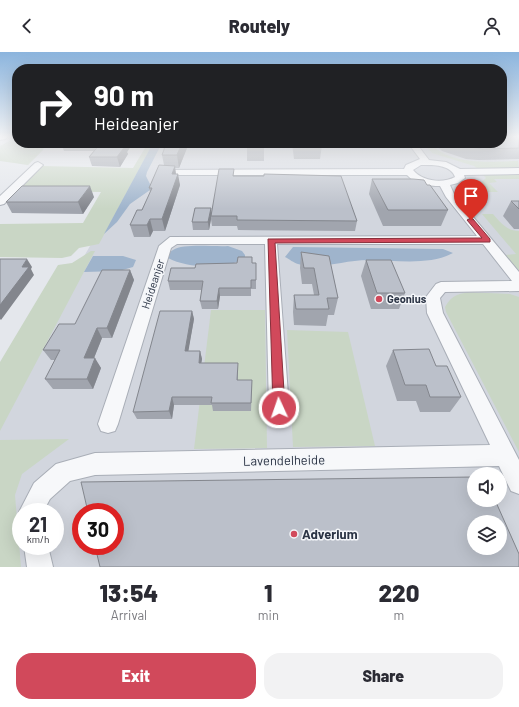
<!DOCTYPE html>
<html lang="en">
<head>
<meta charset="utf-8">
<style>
  :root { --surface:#fff; --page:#f2f2f3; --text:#2b2b33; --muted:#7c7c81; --accent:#d1495b }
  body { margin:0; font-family:Barlow,sans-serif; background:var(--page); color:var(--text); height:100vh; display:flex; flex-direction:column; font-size:15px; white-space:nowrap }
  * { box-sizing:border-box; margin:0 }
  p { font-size:13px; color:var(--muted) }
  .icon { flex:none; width:22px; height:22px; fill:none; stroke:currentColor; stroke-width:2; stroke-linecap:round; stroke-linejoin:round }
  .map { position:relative; height:515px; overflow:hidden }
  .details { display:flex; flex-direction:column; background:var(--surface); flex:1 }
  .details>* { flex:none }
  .hud { position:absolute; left:12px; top:12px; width:495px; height:84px; border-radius:16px; box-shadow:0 4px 16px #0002; background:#202124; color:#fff; overflow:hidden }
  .tools { position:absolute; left:467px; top:415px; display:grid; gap:8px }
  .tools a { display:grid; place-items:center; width:40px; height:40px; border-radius:50%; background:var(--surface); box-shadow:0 4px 16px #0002; font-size:20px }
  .speed { position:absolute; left:12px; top:451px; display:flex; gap:8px; font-size:20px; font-weight:700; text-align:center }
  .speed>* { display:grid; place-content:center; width:52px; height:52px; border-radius:50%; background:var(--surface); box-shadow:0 4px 16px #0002; line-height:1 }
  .speed small { font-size:10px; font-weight:400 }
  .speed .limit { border:6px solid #d22; background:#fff; color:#111 }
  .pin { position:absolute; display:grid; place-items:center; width:34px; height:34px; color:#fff; margin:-41px -17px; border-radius:50% 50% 50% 0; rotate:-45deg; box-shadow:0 0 4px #0007 }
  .pin .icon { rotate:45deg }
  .me { position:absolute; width:44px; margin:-22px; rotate:357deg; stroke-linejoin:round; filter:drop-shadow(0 0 3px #0008) }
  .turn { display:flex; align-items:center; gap:14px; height:84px; padding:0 16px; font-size:18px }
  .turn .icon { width:52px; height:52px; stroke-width:2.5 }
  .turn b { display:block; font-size:28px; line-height:34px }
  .eta { display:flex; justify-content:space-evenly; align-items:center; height:68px; text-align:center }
  .eta b { font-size:24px; font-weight:800; line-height:28px }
  .button { display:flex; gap:8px; margin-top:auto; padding:8px 16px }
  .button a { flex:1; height:46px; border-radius:16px; background:var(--accent); color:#fff; font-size:16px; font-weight:800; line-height:46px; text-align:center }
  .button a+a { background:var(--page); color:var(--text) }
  header { display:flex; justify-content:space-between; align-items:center; height:52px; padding:0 16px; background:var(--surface); font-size:18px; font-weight:800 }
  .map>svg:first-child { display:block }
  .built { fill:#d2d6de; fill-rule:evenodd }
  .green { fill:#c9d6c5 }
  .water { fill:#9fb4cc }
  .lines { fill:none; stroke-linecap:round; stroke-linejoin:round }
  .minor-casing { stroke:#a9aeb7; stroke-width:2 }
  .secondary-casing { stroke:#a9aeb7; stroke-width:2 }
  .minor { fill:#f7f8fa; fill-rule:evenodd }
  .secondary { fill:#fff; fill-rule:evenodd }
  .wall { fill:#a1a5ae }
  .shaded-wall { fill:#83868d }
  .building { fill:#bbc0ca; stroke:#83868d; fill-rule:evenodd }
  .route { fill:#d1495b; stroke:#882f3b }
  .poi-dot { fill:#d1495b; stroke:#f4f6f9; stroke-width:1.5 }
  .labels { text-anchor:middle; stroke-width:3; stroke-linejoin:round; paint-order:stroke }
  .street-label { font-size:11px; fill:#2b3445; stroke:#f4f6f9 }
  .poi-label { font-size:11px; font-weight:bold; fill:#2b3445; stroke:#f4f6f9; text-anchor:start }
  .near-street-label { font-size:13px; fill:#2b3445; stroke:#f4f6f9 }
  .near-poi-label { font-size:13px; font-weight:bold; fill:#2b3445; stroke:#f4f6f9; text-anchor:start }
</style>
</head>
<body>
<header><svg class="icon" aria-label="back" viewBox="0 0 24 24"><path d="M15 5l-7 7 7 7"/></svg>Routely<svg class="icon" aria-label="person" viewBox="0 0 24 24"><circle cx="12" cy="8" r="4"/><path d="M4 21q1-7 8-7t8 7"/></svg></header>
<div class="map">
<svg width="519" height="515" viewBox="0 0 519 515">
  <rect width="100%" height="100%" fill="#e4e7ec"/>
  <path class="built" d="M519,88v427h-519v-164l149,-260h353zM474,422h26v26h-26zM21,460h34v34h-34zM81,460h34v34h-34zM474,470h26v26h-26z"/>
  <g class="green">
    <polygon points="17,85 17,91 46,91 43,98 28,113 0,109 0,94"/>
    <polygon points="148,91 153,91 99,192 79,196 71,204 62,206 0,205 0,172 83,171 101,140 18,139 42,114 133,116"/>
    <path d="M423,91h7c22,24 62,18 88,18l1,8h-41l-4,-3 -42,-13z"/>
    <polygon points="482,122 519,122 519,127 494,127 497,130 489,131 498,140 478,140 481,146 469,146 467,143 486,126"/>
    <path d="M493,162c8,9 14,17 26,17v40l-14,-16 11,-1 -34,-40z"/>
    <polygon points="91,199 95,199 0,379 0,310 58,213 72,211"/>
    <path d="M488,241l22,1 9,3v155l-73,-140 -1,-5c10,-18 25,-14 43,-14z"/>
    <polygon points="211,258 265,258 267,396 194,397"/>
    <polygon points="287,278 348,280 375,394 293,395"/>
    <polygon points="69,387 22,422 15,443 21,515 0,515 0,388"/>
  </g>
  <g class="water">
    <polygon points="153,91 162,91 147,120 146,124 151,134 150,138 130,152 117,170 104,182"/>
    <path d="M228,194l14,5 3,4v4c-22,10 -56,10 -77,-1 1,-3 1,-6 5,-8 11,-7 41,-3 55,-4z"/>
    <path d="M293,195l150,2 10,4c-24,13 -58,7 -85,7 -23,0 -47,10 -70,4 -4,-1 -9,-5 -13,-7z"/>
    <polygon points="93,204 123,204 136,208 133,215 119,219 84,220"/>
  </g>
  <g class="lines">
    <g class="minor-casing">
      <g id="minor">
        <path d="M408,91h8l13,17 17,2 14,7 59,-1v6l-55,1 1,3 -7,5 -8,2 4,9 65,78v19l-74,1 -5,6 3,15 76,147v34l-8,-3 -12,-25 -404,9 -25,6 -20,18 -7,13h-22v4l-2,-4 15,-29 22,-19 39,-11 395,-8 -63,-132 -1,-16 10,-13 5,-2 71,-1 -29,-37h-206l12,164 -3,6 -7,3 -7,-3 -3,-6 -4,-164h-88l-6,4 -53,176 -3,7 -7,2 -7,-2 -3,-7 61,-178 11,-9 307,-1 -31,-39 -6,-11c-11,0 -25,-2 -33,-11h-244l-5,-3 2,-2 244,-1 2,-4 14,-6zM421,113c10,0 30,-1 34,12 -13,7 -33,4 -42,-7z"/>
        <polygon points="38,110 43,113 4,152 0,153 0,144 35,111"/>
        <polygon points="24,494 48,494 53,515 27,515"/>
      </g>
    </g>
    <g class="secondary-casing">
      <polygon id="secondary" points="0,85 7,85 5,87 0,88"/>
    </g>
    <use href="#minor" class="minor"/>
    <use href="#secondary" class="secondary"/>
  </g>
  <g class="wall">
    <polygon points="519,85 519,107 478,108 466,107 442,99 434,91 502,91"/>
    <polygon points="61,91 130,91 131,94 127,100 128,102 120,115 92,114 89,105 94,99 64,99"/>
    <polygon points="189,91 179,116 175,116 176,122 180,133 165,179 153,179 150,185 134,185 130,173 142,158 150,140 149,136 164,113 162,103 164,98 163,95"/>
    <polygon points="264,91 264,109 247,109 247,95"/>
    <polygon points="292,91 321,91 322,93 320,107 294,107"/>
    <polygon points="235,124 357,169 355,179 238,178 237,174 212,174 211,167 209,178 193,178 192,170 211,156 211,161"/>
    <polygon points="372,127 427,133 448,158 441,174 383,174 369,142"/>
    <polygon points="94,145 83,162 12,161 6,150"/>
    <polygon points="511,149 519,149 519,177 514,177 503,164"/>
    <polygon points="301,200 329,204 338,246 334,263 328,263 326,274 294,273 293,260 294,243 314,243 312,232 302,232 300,216"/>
    <polygon points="366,208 405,241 399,257 371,257 361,224"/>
    <polygon points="252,211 256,211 256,237 251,237 251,244 220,244 218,257 202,257 200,249 202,238 170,238 168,229 195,216"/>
    <polygon points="130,218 134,228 112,286 102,286 94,306 101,316 93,337 53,337 45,327 55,308 51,308 43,298 75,272"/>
    <polygon points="192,259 194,267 188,299 200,299 202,307 201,311 238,319 238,328 252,328 251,359 213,359 212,353 174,353 172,367 137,367 133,360"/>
    <polygon points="393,298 436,314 461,345 450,360 420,360 416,349 397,349 386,314"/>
  </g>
  <g class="shaded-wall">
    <polygon points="125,91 130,91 131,94 127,100 128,102 120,115 117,105"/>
    <polygon points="182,91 189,91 179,116 177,103"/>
    <polygon points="175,114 176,124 172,122"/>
    <polygon points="178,122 180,133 165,179 162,167"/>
    <polygon points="90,134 94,145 83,162 78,150"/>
    <polygon points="211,156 212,164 211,164 211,167 209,178 208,170"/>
    <polygon points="150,167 153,179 150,185 147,173"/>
    <polygon points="27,207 32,215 31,217 34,223 1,268 0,267 0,253 22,215"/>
    <polygon points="130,218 134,228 112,286 107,276"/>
    <polygon points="219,236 220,244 218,257 217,249"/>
    <polygon points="192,259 194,267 187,307 185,299"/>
    <polygon points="97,276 102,286 90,316 84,306"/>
    <polygon points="200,299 202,307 200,319 199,311"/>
    <polygon points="95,306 101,316 93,337 87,327"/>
    <polygon points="172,345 174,353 172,367 169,359"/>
  </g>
  <g class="building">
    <polygon points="502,85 519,85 519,96 483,97 471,95 456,91 502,91"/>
    <polygon points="101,91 125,91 123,93 126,93 117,105 89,105"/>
    <polygon points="165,91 182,91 177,103 162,103 165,95 163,95"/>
    <rect x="247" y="91" width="17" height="4"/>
    <polygon points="294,91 321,91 322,93 295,93"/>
    <polygon points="159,113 175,114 172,122 178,122 162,167 150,167 147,173 130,173 137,158 142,158 152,136 149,136"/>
    <polygon points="219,117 234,117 233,124 264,124 264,122 341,124 357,169 237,168 237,164 211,164"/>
    <polygon points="372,127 413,127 424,128 427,133 430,133 448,158 388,158"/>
    <polygon points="22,134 90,134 78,150 6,150"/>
    <polygon points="511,149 519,149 519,157"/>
    <polygon points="195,156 211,156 208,170 192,170"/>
    <polygon points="301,200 329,204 338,246 327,246 329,257 296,257 294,243 319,243 314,216 304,216"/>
    <polygon points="238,205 252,205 252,211 256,211 256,228 251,228 251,236 219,236 217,249 200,249 203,229 168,229 171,216 195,216 196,212 237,211"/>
    <polygon points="0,207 27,207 22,215 29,215 0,253"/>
    <polygon points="366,208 391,208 405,241 377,241"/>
    <polygon points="102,218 130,218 107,276 97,276 84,306 95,306 87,327 45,327 60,298 43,298 59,272 75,272"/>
    <polygon points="160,259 192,259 185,299 200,299 199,311 238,311 237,328 252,328 251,351 211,351 212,345 172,345 169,359 133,360"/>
    <polygon points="429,297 436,314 447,314 461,345 430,345 426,333 405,333 393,298"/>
    <path d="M474,425v23h21l24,54v13h-419l-5,-21h20v-34h-27l-7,-30zM474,470h26v26h-26z"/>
  </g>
  <linearGradient id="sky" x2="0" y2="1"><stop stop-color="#8bb4dd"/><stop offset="0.54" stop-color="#f3f4f6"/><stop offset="1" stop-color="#f3f4f6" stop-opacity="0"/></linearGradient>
  <rect width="519" height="157" fill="url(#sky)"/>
  <polygon class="route" points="471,166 473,167 490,187 490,190 275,191 285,356 283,359 279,361 275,359 273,356 268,187 482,186 467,168"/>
  <g class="poi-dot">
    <circle cx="379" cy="247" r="4"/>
    <circle cx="294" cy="482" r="4"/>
  </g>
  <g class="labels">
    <g class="street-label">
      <text transform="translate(153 232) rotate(-72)" y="4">Heideanjer</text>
    </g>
    <g class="poi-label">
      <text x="387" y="251">Geonius</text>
    </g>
    <g class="near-street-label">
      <text transform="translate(284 408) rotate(-1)" y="5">Lavendelheide</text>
    </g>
    <g class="near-poi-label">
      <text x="302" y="487">Adverium</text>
    </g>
  </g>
</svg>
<div class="tools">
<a><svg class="icon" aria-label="sound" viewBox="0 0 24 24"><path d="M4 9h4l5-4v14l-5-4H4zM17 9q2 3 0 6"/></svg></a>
<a><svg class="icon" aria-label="layers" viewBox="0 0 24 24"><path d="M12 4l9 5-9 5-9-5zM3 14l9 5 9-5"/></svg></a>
</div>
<div class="speed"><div>21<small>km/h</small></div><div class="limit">30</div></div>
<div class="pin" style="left:471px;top:168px;background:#d93025"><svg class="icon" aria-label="arrive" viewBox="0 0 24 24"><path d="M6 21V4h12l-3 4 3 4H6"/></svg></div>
<svg class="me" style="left:279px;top:356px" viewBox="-20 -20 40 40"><circle r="17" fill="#d1495b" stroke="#fff" stroke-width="3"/><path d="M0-11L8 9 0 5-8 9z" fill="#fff"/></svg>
<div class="hud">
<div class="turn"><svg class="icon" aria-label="right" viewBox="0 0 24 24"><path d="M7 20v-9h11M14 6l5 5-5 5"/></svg><div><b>90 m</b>Heideanjer</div></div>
</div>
</div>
<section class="details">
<div class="eta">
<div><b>13:54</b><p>Arrival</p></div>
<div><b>1</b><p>min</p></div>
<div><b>220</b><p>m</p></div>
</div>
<div class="button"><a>Exit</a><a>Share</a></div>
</section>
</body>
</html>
